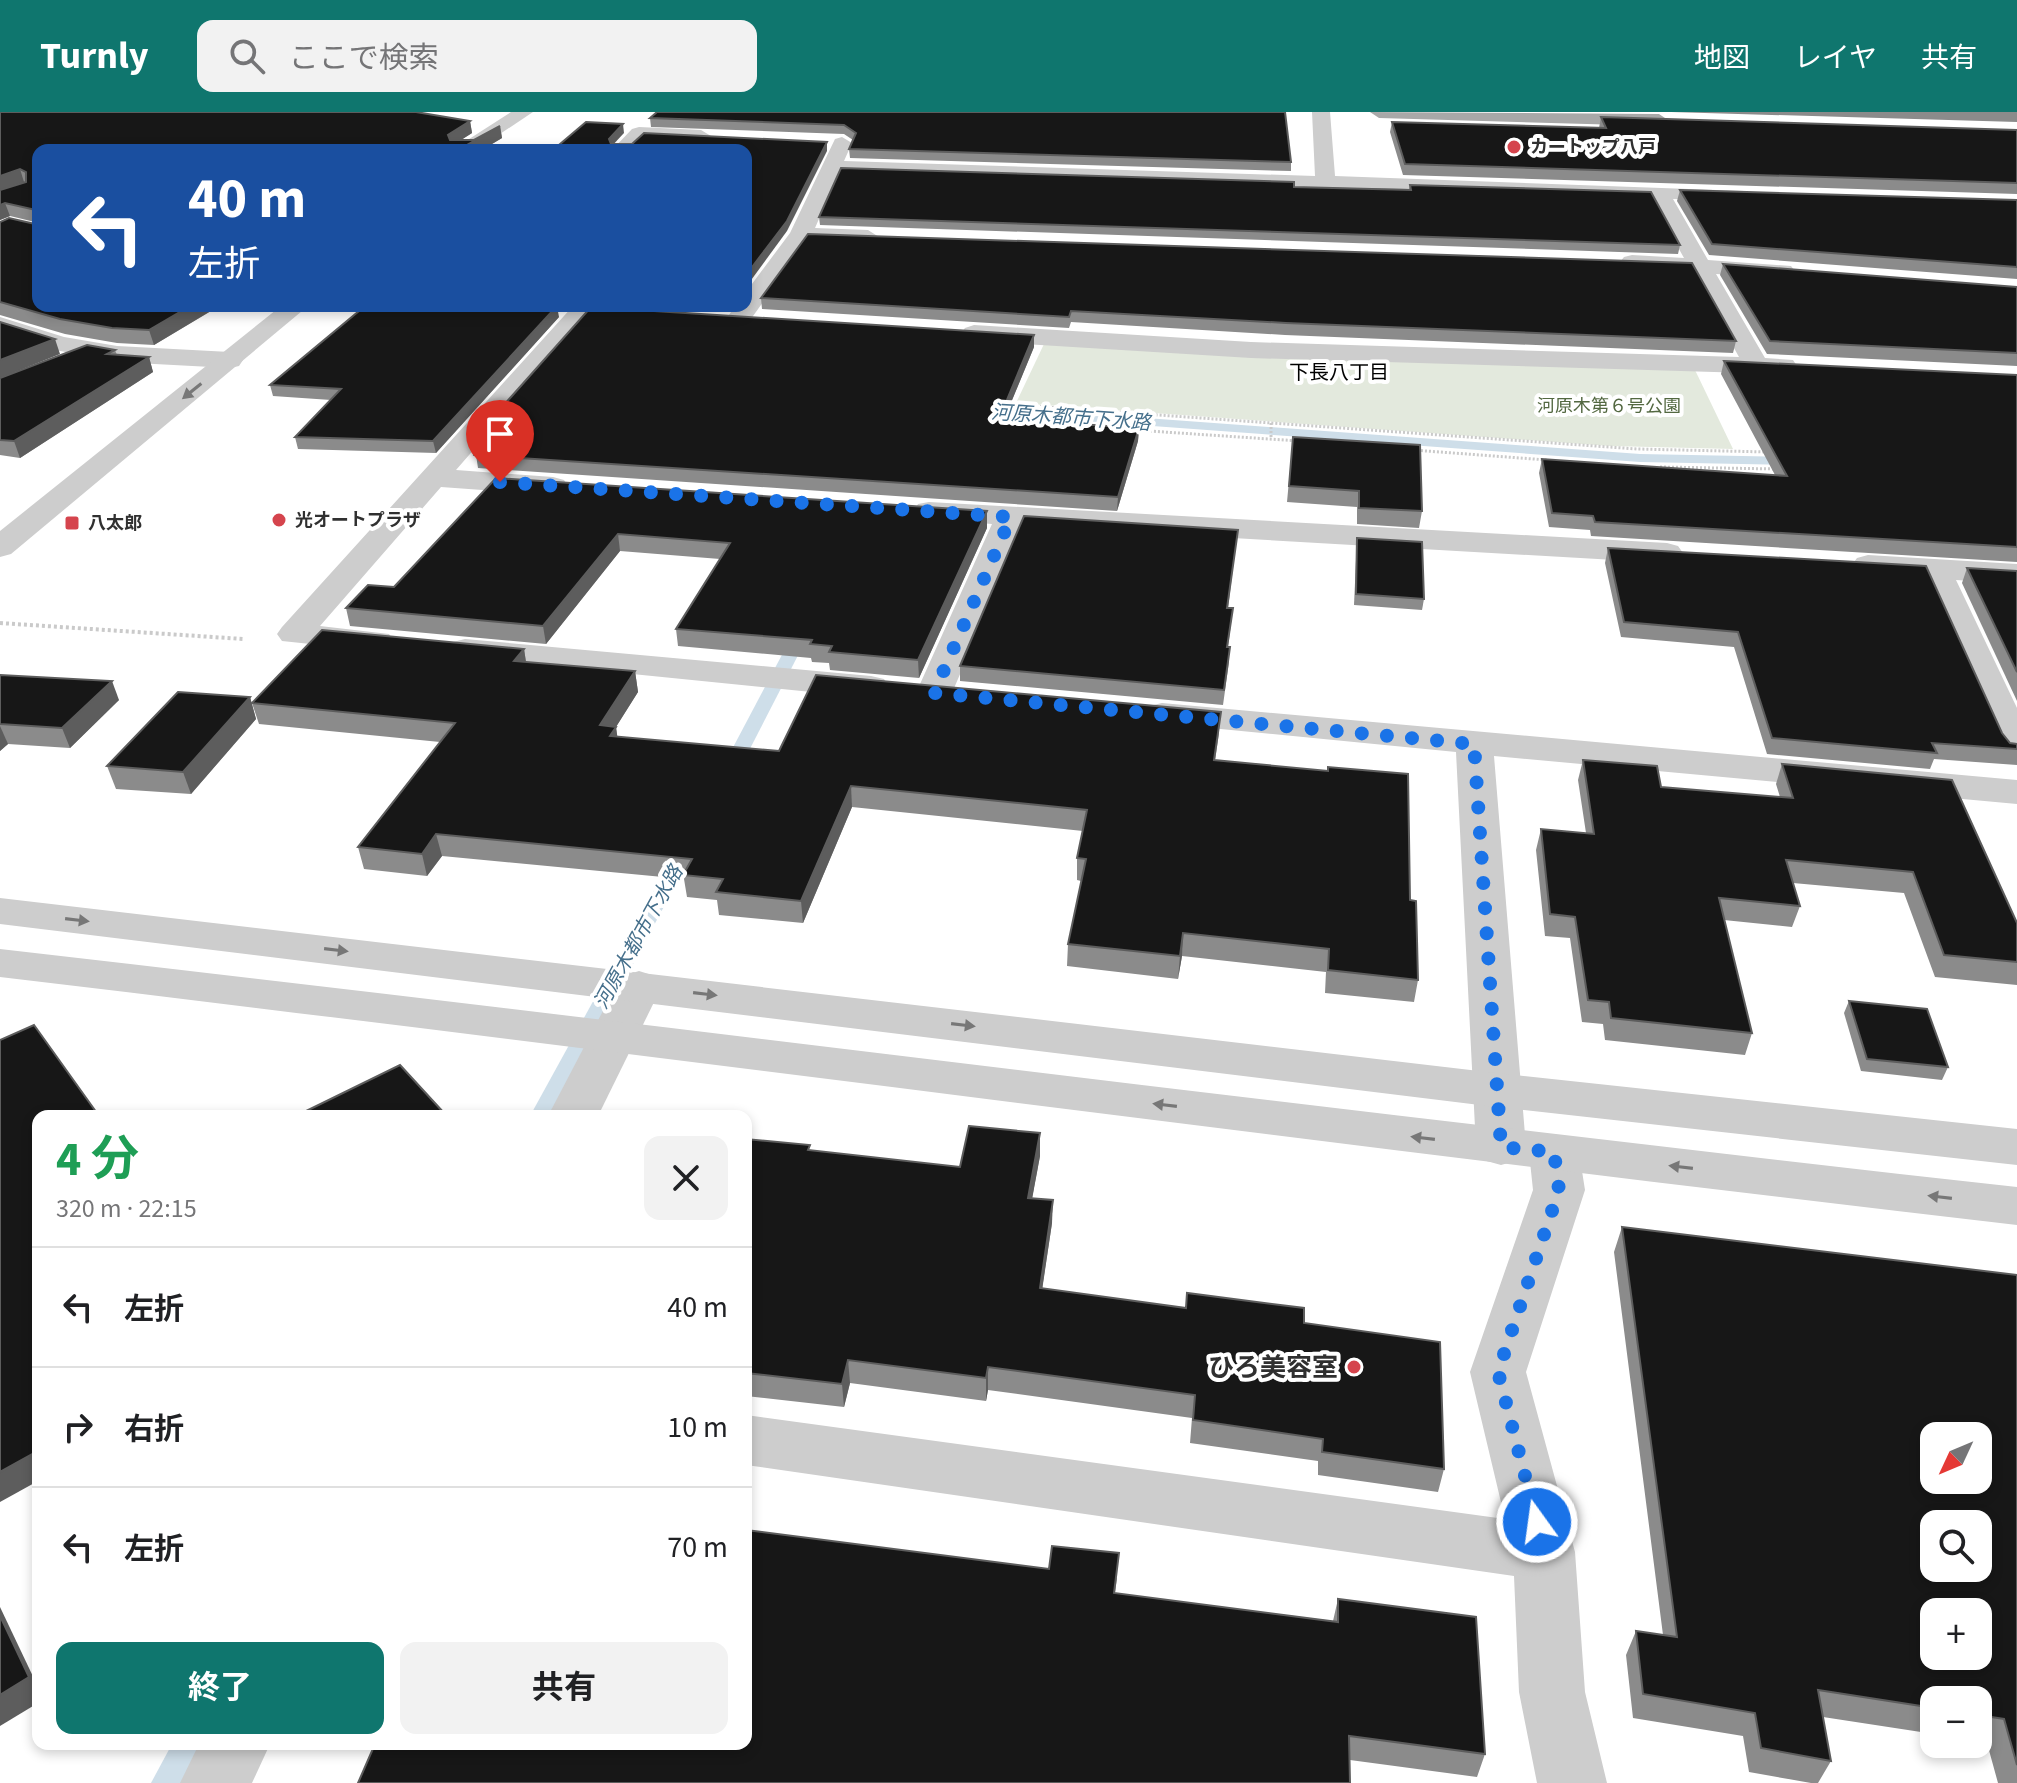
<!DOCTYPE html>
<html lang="ja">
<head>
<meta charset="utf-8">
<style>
  :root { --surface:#fff; --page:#f2f2f2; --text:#202124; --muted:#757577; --line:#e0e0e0; --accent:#0f766e }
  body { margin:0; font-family:"Source Sans 3","Noto Sans JP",sans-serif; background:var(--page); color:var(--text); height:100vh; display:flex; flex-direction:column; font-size:30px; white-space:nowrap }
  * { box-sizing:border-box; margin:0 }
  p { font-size:26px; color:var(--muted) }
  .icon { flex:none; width:44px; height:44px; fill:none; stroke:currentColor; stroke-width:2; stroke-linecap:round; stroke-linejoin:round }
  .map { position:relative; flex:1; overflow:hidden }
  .details { position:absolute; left:32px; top:998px; width:720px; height:640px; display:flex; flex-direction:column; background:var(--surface); border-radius:16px; box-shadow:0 4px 12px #0003 }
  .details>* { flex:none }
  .top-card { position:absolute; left:32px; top:32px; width:720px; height:168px; border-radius:16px; box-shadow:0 4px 12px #0003; background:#1a4fa0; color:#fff; overflow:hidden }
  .needle { width:52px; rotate:226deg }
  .buttons { position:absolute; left:1920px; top:1310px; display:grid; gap:16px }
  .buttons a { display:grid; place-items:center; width:72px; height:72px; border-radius:16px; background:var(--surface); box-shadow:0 4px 12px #0003; font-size:40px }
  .pin { position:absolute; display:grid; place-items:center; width:68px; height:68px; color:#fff; margin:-82px -34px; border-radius:50% 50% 50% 0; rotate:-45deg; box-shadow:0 0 8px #0007 }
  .pin .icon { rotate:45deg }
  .me { position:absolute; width:88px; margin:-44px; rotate:346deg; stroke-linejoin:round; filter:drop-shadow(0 0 6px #0008) }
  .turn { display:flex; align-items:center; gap:28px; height:168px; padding:0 24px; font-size:36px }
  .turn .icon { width:104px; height:104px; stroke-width:2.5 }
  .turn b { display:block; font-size:56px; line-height:68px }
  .round { display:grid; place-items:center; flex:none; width:84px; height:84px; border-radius:16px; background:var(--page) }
  .overview { display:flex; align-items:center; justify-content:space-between; height:136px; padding:0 24px }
  h1 { font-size:48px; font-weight:700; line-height:60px; color:#1e9e55 }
  .cta { display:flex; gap:16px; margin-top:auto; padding:16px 24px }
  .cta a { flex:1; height:92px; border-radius:16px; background:var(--accent); color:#fff; font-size:32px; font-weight:700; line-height:92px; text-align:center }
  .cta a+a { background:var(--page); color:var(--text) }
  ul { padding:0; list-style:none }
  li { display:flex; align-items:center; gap:24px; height:120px; padding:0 24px; border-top:2px solid var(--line) }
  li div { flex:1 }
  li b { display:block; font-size:30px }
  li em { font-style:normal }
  header { display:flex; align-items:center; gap:48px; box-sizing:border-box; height:112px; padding:0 40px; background:var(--accent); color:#fff }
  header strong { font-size:38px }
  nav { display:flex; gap:44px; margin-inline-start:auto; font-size:28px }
  .search { width:560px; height:72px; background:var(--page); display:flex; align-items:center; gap:20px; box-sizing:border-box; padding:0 28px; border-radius:16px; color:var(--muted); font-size:30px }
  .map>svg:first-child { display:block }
  .green { fill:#e3e9dd }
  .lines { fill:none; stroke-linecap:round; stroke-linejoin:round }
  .stream { fill:#cedee9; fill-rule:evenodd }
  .path-far1 { stroke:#cacaca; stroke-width:3; stroke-dasharray:2 2; stroke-linecap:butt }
  .path { stroke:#cacaca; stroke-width:4; stroke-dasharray:3 3; stroke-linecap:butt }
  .minor { fill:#cdcdcd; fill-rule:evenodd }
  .tertiary { fill:#cdcdcd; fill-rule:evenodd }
  .primary { fill:#a8a8a8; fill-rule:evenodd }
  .wall { fill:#8b8b8b }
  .shaded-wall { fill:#5d5d5d }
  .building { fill:#171717; stroke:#5d5d5d; stroke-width:2; fill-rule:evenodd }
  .oneway { fill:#777 }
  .route { stroke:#1a73e8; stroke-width:14; stroke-dasharray:0 25.2 }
  .poi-dot { fill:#d5444d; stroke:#fff; stroke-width:3 }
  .labels { text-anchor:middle; stroke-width:8; stroke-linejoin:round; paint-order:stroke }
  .far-poi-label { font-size:18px; font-weight:bold; fill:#303030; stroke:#fff; text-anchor:start }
  .far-park-label { font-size:18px; fill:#536841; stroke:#fff }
  .far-neighbourhood-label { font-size:20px; fill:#000; stroke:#fff }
  .far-water-label { font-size:20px; font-style:italic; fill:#456f8b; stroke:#fff }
  .near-poi-label { font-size:26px; font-weight:bold; fill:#303030; stroke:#fff; text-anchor:end }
</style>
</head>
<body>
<header>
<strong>Turnly</strong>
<div class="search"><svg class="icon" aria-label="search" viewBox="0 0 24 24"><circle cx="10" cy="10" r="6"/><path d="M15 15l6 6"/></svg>ここで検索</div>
<nav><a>地図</a><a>レイヤ</a><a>共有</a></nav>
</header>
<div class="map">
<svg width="2017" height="1671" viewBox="0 0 2017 1671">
  <rect width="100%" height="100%" fill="#fff"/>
  <polygon class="green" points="1044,232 1695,258 1733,337 1610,334 1016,291"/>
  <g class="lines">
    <g class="stream">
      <polygon points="980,294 1640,342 1794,345 1801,349 1794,353 1640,350 976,301 974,298"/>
      <polygon points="801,517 809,522 738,660 729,665 723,664 720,660 793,522"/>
      <polygon points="682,738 691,744 552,1004 530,1004 673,744"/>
      <polygon points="172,1632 205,1632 184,1671 151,1671"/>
    </g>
    <g class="path-far1">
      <polyline points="1004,292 1637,337 1768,340"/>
      <polyline points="1271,311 1271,327"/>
      <polyline points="1134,318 1299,329"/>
      <polyline points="1413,338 1547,348"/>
      <polyline points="1660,355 1778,357"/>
    </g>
    <polyline class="path" points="0,511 243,527"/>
    <g class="minor">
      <polygon points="1312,0 1330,0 1335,64 1744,79 1748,83 1744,87 1737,89 1673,87 1708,148 1791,154 1795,159 1791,164 1783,166 1716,162 1765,246 1793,248 1797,254 1793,260 1784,262 1251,246 974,229 965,226 961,221 965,216 974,213 1251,230 1739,245 1692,161 1632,157 1624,155 1620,150 1624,145 1632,143 1684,146 1651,87 839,61 815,116 868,118 879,125 876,130 807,129 748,211 730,211 727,206 735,194 746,194 746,180 790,121 835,27 842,25 852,31 844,49 1315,64"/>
      <polygon points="639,15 701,18 711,24 701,30 644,27 633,38 612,38 632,17"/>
      <polygon points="573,194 594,194 596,197 456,358 553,365 564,368 568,374 564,380 553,383 441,375 320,514 389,522 394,529 389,536 377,539 282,529 277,522 282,515"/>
      <polygon points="0,205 64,225 117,234 230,240 239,242 243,248 239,254 230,256 117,250 50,237 0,220"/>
      <polygon points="929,390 1667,431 1678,434 1683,441 1678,448 1667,451 1023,414 952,581 947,589 934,592 921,589 916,581 992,412 918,406 914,399 918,392"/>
      <polygon points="1868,443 2017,452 2017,472 1956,468 2017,596 2017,647 2004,644 1998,636 1923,466 1857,460 1852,453 1857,446"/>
      <polygon points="465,527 871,564 884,567 889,575 884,583 871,586 453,544 448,537 453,530"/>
      <polygon points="1162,591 2017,668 2017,692 1494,644 1526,1035 1519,1048 1501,1053 1483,1048 1476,1035 1456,640 1149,610 1144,602 1149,594"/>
      <polygon points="639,859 655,864 662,874 598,1004 548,1004 616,874 623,864"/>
      <polygon points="1554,1022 1572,1027 1579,1040 1585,1078 1526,1260 1575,1440 1585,1580 1607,1671 1537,1671 1519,1580 1514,1464 746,1353 746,1303 1505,1407 1470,1260 1533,1078 1529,1040 1536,1027"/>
      <polygon points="199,1632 270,1632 252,1671 180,1671"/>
    </g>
    <g class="tertiary">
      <polygon points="511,0 533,0 476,38 452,38"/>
      <polygon points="281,194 308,194 11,442 0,445 0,419"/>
      <polygon points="0,786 1496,961 2017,1017 2017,1053 1496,995 0,812"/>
      <path d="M0,837c673,77 1344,163 2017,238v38c-673,-78 -1344,-168 -2017,-248z"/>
    </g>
    <polygon class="primary" points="1370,0 1659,2 1668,8 1659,14 1379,6"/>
  </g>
  <g class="wall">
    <polygon points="0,0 207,1 470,9 472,21 461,28 474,28 500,14 502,26 154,233 117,231 65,222 0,203 0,110 35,112 35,110 10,104 0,108"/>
    <polygon points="1285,0 1291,50 1291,59 850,46 849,37 853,28 844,22 651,15 650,6"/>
    <polygon points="1671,0 2017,0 2017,10"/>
    <polygon points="1601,5 2017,18 2017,82 1403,63 1390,20 1392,10 1599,16"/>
    <polygon points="1410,73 1680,133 1678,142 820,113 819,105 1294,75 1409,77"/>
    <polygon points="1680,78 2017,88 2017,167 1709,143 1677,89"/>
    <polygon points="808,122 1736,229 1733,241 1285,223 1071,210 1069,216 762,197 761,186"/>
    <polygon points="1723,152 2017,175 2017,254 1767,242 1720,163"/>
    <polygon points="559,205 436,341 298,337 295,325 331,288 273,284 270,273"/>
    <polygon points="1034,235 1004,307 1139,316 1138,329 1117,399 478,356 476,343 473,343 471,330"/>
    <polygon points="115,238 117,243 149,245 153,260 20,346 0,343 0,266"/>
    <polygon points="1724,249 2017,263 2017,450 1591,424 1590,418 1549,415 1539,361 1542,347 1775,363 1721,262"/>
    <polygon points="1293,325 1422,399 1419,416 1357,412 1357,395 1287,390"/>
    <polygon points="496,366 987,399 987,416 919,566 830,558 829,551 812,550 811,546 678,534 676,517 720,447 620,439 546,532 350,514 346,496 394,475"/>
    <polygon points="1357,426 1424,487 1422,498 1354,493"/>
    <polygon points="1236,432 1228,496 1233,496 1228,535 1229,550 1223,593 960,569 960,554"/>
    <polygon points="1608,436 2002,621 2010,631 2017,632 2017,653 1934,647 1930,657 1767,642 1734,535 1621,525 1605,451"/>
    <polygon points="1967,456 2017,459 2017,589 1962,471"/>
    <polygon points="524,537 526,550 635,559 638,580 616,615 617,625 779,639 1219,621 1215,649 1410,788 1418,868 1414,890 1325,881 1326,860 1182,844 1178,867 1067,854 1068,832 1081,769 1077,768 1077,746 1083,719 852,695 803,811 719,803 717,788 687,785 684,767 442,744 427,764 364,757 358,735 440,630 259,612 252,591"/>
    <polygon points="0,563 119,588 70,636 8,632 0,639"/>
    <polygon points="250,585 256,607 191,682 116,677 107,654"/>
    <polygon points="1583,648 1661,675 1780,685 1776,672 1782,652 2017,811 2017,873 1935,865 1904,781 1793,771 1800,794 1792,815 1724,808 1752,921 1745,943 1605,928 1603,912 1582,910 1570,826 1545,824 1536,738 1541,717 1586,721 1578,668"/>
    <polygon points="1849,889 1948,955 1942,968 1861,959 1844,901"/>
    <polygon points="1040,1021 1040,1044 1032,1086 1052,1111 1042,1177 1304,1211 1444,1357 1438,1380 1318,1363 1318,1349 1190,1331 1192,1306 988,1278 986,1289 850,1271 844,1295 746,1284 746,1027 810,1039 960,1055"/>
    <polygon points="1622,1115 2017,1163 2017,1671 1998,1671 1987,1631 1978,1629 1978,1588 1934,1588 1934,1622 1823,1605 1831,1649 1818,1671 1811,1671 1749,1660 1743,1624 1633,1606 1626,1543 1636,1519 1663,1523 1614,1140"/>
    <polygon points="1117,1466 1115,1481 1333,1509 1338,1487 1485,1642 1477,1665 1350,1648 375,1632"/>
  </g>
  <g class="shaded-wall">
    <polygon points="470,9 472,21 450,35 448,23"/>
    <polygon points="623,12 624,21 610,36 609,27"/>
    <polygon points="500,14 502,26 482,38 458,38"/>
    <polygon points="827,30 827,39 787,119 746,175 746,163"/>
    <polygon points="20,57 24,70 0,78 0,64"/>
    <polygon points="5,91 10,104 0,108 0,93"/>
    <polygon points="190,194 219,194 154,233 149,218"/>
    <polygon points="557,194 559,205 436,341 433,329"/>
    <polygon points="1034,223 1034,235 999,320 999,307"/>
    <polygon points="55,227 60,242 0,266 0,248"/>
    <polygon points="149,245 153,260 20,346 14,329"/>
    <polygon points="1139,316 1138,329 1117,399 1118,385"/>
    <polygon points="987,399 987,416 919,566 918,548"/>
    <polygon points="618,422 620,439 546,532 543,514"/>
    <polygon points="524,537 527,557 514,549"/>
    <polygon points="635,559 638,580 614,618 616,615 619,636 600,613"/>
    <polygon points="112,569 119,588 70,636 62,616"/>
    <polygon points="250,585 256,607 191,682 183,660"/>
    <polygon points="0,614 8,632 0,639"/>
    <polygon points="851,674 852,695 803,811 801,789"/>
    <polygon points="436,722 442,744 427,764 422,742"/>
    <polygon points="1183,821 1182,844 1178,867 1180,844"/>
    <polygon points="1040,1021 1040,1044 1028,1109 1028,1086"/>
    <polygon points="1053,1088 1052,1111 1039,1199 1040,1176"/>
    <polygon points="848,1248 850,1271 844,1295 842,1272"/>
    <polygon points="988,1255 988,1278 986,1289 986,1266"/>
    <polygon points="38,1339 38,1369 0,1390 0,1360"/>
    <polygon points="0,1495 38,1575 38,1591 0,1614"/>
  </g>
  <g class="building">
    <polygon points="0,0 416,0 470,9 448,23 450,28 474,28 500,14 458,38 38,38 38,194 190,194 149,218 112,216 60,207 0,190 0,110 9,106 35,112 36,98 5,91 0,93 0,78 26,70 26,60 20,57 0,64"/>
    <polygon points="657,0 1285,0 1291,50 849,37 856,21 844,13 650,6"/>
    <polygon points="1601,5 2017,18 2017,71 1405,52 1392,10 1606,16"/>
    <polygon points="586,10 623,12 609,27 611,32 632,32 644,21 827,30 787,109 746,163 746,38 553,38"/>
    <polygon points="841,56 1294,70 1294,75 1411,78 1410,73 1651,80 1680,133 819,105"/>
    <polygon points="1680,78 2017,88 2017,155 1712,132"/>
    <polygon points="808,122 1692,151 1736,229 1286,211 1071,199 1069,205 761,186"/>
    <polygon points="1723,152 2017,175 2017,241 1770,229"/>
    <polygon points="365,194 557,194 433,329 295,325 341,277 270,273"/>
    <polygon points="591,195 1034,223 999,307 1139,316 1118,385 475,343 488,330 471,330"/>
    <polygon points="0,210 55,227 0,248"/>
    <polygon points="87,233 115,238 107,242 149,245 14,329 0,328 0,266"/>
    <polygon points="1724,249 2017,263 2017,435 1595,410 1593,404 1552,401 1542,347 1787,364"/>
    <polygon points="1293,325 1420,333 1422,399 1359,396 1359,379 1289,374"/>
    <polygon points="496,366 987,399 918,548 829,540 832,534 810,532 812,528 676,517 730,431 618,422 543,514 346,496 368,473 394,475"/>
    <polygon points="1024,404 1238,418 1227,496 1233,496 1227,535 1230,535 1224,578 960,554"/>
    <polygon points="1357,426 1422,430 1424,487 1356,482"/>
    <polygon points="1608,436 1926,454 2002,621 2010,631 2017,632 2017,637 1932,631 1937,641 1772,626 1738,520 1624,510"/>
    <polygon points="1967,456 2017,459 2017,560"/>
    <polygon points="322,518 524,537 514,549 635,559 600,613 616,615 610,624 779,639 816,563 1221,600 1214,648 1328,659 1328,655 1408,662 1410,788 1416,789 1418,868 1328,858 1329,837 1183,821 1180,844 1068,832 1086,747 1077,746 1087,698 851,674 801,789 716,780 723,767 683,763 692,747 436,722 422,742 358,735 455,611 252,591"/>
    <polygon points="0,563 112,569 62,616 0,612"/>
    <polygon points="178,580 250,585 183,660 107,654"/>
    <polygon points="1583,648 1657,654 1661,675 1793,686 1782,652 1952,668 2017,811 2017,850 1944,843 1913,760 1786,748 1800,794 1719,786 1752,921 1611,906 1609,890 1588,888 1575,805 1550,802 1541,717 1594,722"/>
    <polygon points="1849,889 1927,897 1948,955 1867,947"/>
    <polygon points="34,913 99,1004 38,1004 38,1339 0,1360 0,928"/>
    <polygon points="400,953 444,1001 437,1004 296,1004"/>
    <polygon points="969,1014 1040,1021 1028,1086 1053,1088 1040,1176 1186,1196 1187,1181 1304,1196 1304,1211 1440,1230 1444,1357 1322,1340 1323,1327 1193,1308 1195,1283 988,1255 986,1266 848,1248 842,1272 746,1261 746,1027 810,1033 808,1038 960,1055"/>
    <path d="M1622,1115l395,48v490l-13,-46 -26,-4v-15h-44v8l-116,-18 13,71 -70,-13 -6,-35 -112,-19 -7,-63 41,6zM1934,1324h44v44h-44zM1934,1412h44v44h-44zM1934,1500h44v44h-44z"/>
    <polygon points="746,1418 1049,1457 1052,1434 1119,1441 1114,1481 1338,1510 1338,1487 1476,1505 1485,1642 1349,1624 1350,1671 358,1671 375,1632 746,1632"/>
    <polygon points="0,1504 29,1565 0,1583"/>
  </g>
  <defs><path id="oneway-solid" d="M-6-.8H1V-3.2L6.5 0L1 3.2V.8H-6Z" transform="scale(2)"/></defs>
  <g class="oneway">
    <use href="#oneway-solid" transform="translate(192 279) rotate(141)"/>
    <use href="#oneway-solid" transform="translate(77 808) rotate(7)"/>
    <use href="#oneway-solid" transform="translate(336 838) rotate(7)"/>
    <use href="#oneway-solid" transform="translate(705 882) rotate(7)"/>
    <use href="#oneway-solid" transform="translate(963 913) rotate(7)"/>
    <use href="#oneway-solid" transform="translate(1165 993) rotate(-173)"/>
    <use href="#oneway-solid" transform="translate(1423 1026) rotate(-173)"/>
    <use href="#oneway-solid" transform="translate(1681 1055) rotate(-173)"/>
    <use href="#oneway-solid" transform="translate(1940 1085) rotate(-173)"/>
  </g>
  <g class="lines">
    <polyline class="route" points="500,370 1011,405 934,581 1474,632 1501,1035 1554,1040 1559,1078 1498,1260 1537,1410"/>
  </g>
  <g class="poi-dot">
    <circle cx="1514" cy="35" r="8"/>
    <circle cx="279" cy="408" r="8"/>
    <rect x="64" y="403" width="16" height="16" rx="4"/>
    <circle cx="1354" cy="1255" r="8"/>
  </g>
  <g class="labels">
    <g class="far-poi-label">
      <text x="1530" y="41">カートップ八戸</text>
      <text x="295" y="414">光オートプラザ</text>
      <text x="88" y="417">八太郎</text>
    </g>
    <g class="far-park-label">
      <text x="1609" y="300">河原木第６号公園</text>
    </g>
    <g class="far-neighbourhood-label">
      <text x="1339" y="267">下長八丁目</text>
    </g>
    <g class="far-water-label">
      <text transform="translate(1071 305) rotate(4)" y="7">河原木都市下水路</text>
      <text transform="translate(638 825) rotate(-61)" y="7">河原木都市下水路</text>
    </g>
    <g class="near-poi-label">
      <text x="1338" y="1264">ひろ美容室</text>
    </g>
  </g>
</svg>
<div class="buttons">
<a><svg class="needle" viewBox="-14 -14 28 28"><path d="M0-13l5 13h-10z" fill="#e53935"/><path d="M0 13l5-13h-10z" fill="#757577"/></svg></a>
<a><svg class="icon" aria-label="search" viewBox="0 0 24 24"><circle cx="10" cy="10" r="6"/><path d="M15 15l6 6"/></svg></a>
<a>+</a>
<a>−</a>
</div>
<div class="pin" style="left:500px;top:370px;background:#d93025"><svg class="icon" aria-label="arrive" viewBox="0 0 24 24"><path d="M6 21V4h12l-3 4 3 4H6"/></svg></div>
<svg class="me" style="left:1537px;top:1410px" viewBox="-20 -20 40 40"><circle r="17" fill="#1a73e8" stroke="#fff" stroke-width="3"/><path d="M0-11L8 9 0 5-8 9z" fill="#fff"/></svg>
<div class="top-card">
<div class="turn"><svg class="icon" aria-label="left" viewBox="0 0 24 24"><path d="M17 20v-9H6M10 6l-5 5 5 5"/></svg><div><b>40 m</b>左折</div></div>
</div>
<section class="details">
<div class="overview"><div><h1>4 分</h1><p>320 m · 22:15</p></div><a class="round"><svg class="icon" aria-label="close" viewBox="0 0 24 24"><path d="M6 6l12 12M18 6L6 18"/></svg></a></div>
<ul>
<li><svg class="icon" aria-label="left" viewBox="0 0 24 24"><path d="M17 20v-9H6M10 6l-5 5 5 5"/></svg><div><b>左折</b></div><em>40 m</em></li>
<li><svg class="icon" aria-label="right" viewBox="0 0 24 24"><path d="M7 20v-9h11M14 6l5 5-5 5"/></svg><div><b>右折</b></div><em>10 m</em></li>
<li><svg class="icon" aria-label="left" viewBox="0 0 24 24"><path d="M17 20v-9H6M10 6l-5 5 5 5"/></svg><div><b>左折</b></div><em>70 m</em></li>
</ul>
<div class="cta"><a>終了</a><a>共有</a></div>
</section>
</div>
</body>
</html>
